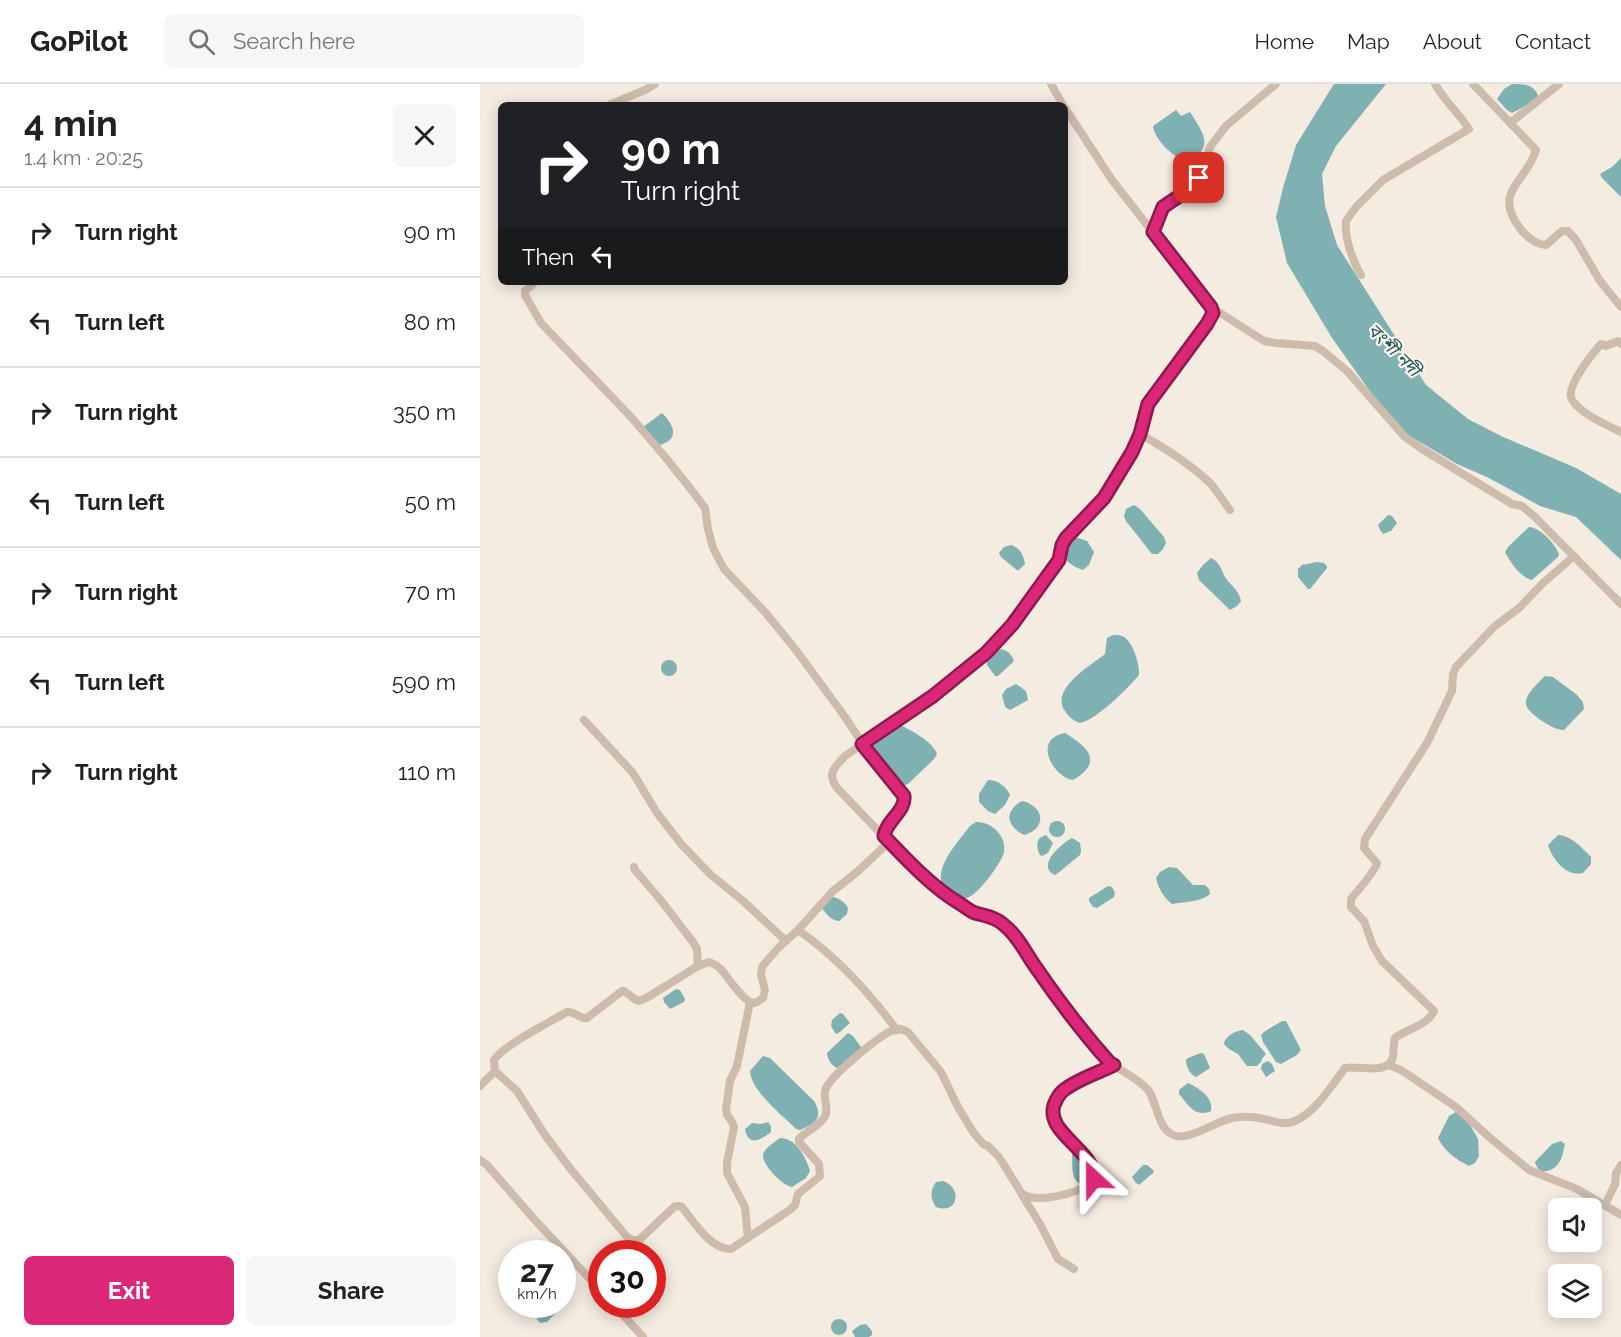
<!DOCTYPE html>
<html lang="en">
<head>
<meta charset="utf-8">
<style>
  :root { --surface:#fff; --page:#f6f6f6; --text:#202124; --muted:#757577; --line:#e0e0e0; --accent:#db2777 }
  body { margin:0; font-family:Raleway,"Noto Sans Bengali",sans-serif; background:var(--page); color:var(--text); height:100vh; display:flex; flex-direction:column; font-size:22px; white-space:nowrap }
  * { box-sizing:border-box; margin:0 }
  p { font-size:20px; color:var(--muted) }
  .icon { flex:none; width:33px; height:33px; fill:none; stroke:currentColor; stroke-width:2; stroke-linecap:round; stroke-linejoin:round }
  .map { position:relative; flex:1; overflow:hidden }
  .drawer { display:flex; flex-direction:column; background:var(--surface); width:480px }
  .drawer>* { flex:none }
  .guide { position:absolute; left:18px; top:18px; width:570px; height:183px; border-radius:9px; box-shadow:0 3px 15px #0003; background:#202124; color:#fff; overflow:hidden }
  .tools { position:absolute; left:1068px; top:1114px; display:grid; gap:12px }
  .tools a { display:grid; place-items:center; width:54px; height:54px; border-radius:9px; background:var(--surface); box-shadow:0 3px 15px #0003; font-size:30px }
  .speed { position:absolute; left:18px; top:1156px; display:flex; gap:12px; font-size:30px; font-weight:700; text-align:center }
  .speed>* { display:grid; place-content:center; width:78px; height:78px; border-radius:50%; background:var(--surface); box-shadow:0 3px 15px #0003; line-height:1 }
  .speed small { font-size:15px; font-weight:400 }
  .speed .limit { border:9px solid #d22; background:#fff; color:#111 }
  .pin { position:absolute; display:grid; place-items:center; width:51px; height:51px; color:#fff; margin:-26px; border-radius:12px; box-shadow:0 3px 9px #0006 }
  .me { position:absolute; width:66px; margin:-33px; rotate:336deg; stroke-linejoin:round; filter:drop-shadow(0 0 4px #0008) }
  .turn { display:flex; align-items:center; gap:21px; height:126px; padding:0 24px; font-size:27px }
  .turn .icon { width:78px; height:78px; stroke-width:2.5 }
  .turn b { display:block; font-size:42px; line-height:51px }
  .then { display:flex; align-items:center; height:57px; padding:0 24px; background:#0003; gap:12px; font-size:22px }
  .round { display:grid; place-items:center; flex:none; width:63px; height:63px; border-radius:9px; background:var(--page) }
  .head { display:flex; align-items:center; justify-content:space-between; height:102px; padding:0 24px }
  h1 { font-size:36px; font-weight:700; line-height:45px }
  .primary-button { display:flex; gap:12px; margin-top:auto; padding:12px 24px }
  .primary-button a { flex:1; height:69px; border-radius:9px; background:var(--accent); color:#fff; font-size:24px; font-weight:700; line-height:69px; text-align:center }
  .primary-button a+a { background:var(--page); color:var(--text) }
  ul { padding:0; list-style:none }
  li { display:flex; align-items:center; gap:18px; height:90px; padding:0 24px; border-top:2px solid var(--line) }
  li div { flex:1 }
  li b { display:block; font-size:22px }
  li em { font-style:normal }
  header { display:flex; align-items:center; gap:36px; box-sizing:border-box; height:84px; padding:0 30px; background:var(--surface); border-bottom:2px solid var(--line) }
  header strong { font-size:28px }
  nav { display:flex; gap:33px; margin-inline-start:auto; font-size:21px }
  .search { width:420px; height:54px; background:var(--page); display:flex; align-items:center; gap:15px; box-sizing:border-box; padding:0 21px; border-radius:9px; color:var(--muted); font-size:22px }
  main { display:flex; flex:1; min-height:0 }
  .map>svg:first-child { display:block }
  .water { fill:#7fb0b2 }
  .lines { fill:none; stroke-linecap:round; stroke-linejoin:round }
  .minor { stroke:#cdbbac; stroke-width:8 }
  .route-casing { stroke:#8e194d; stroke-width:15 }
  .route { stroke:#db2777; stroke-width:10 }
  .labels { text-anchor:middle; stroke-width:4.5; stroke-linejoin:round; paint-order:stroke }
  .water-label { font-size:18px; font-style:italic; fill:#1f5a5e; stroke:#fbf5ee }
</style>
</head>
<body>
<header>
<strong>GoPilot</strong>
<div class="search"><svg class="icon" aria-label="search" viewBox="0 0 24 24"><circle cx="10" cy="10" r="6"/><path d="M15 15l6 6"/></svg>Search here</div>
<nav><a>Home</a><a>Map</a><a>About</a><a>Contact</a></nav>
</header>
<main>
<section class="drawer">
<div class="head"><div><h1>4 min</h1><p>1.4 km · 20:25</p></div><a class="round"><svg class="icon" aria-label="close" viewBox="0 0 24 24"><path d="M6 6l12 12M18 6L6 18"/></svg></a></div>
<ul>
<li><svg class="icon" aria-label="right" viewBox="0 0 24 24"><path d="M7 20v-9h11M14 6l5 5-5 5"/></svg><div><b>Turn right</b></div><em>90 m</em></li>
<li><svg class="icon" aria-label="left" viewBox="0 0 24 24"><path d="M17 20v-9H6M10 6l-5 5 5 5"/></svg><div><b>Turn left</b></div><em>80 m</em></li>
<li><svg class="icon" aria-label="right" viewBox="0 0 24 24"><path d="M7 20v-9h11M14 6l5 5-5 5"/></svg><div><b>Turn right</b></div><em>350 m</em></li>
<li><svg class="icon" aria-label="left" viewBox="0 0 24 24"><path d="M17 20v-9H6M10 6l-5 5 5 5"/></svg><div><b>Turn left</b></div><em>50 m</em></li>
<li><svg class="icon" aria-label="right" viewBox="0 0 24 24"><path d="M7 20v-9h11M14 6l5 5-5 5"/></svg><div><b>Turn right</b></div><em>70 m</em></li>
<li><svg class="icon" aria-label="left" viewBox="0 0 24 24"><path d="M17 20v-9H6M10 6l-5 5 5 5"/></svg><div><b>Turn left</b></div><em>590 m</em></li>
<li><svg class="icon" aria-label="right" viewBox="0 0 24 24"><path d="M7 20v-9h11M14 6l5 5-5 5"/></svg><div><b>Turn right</b></div><em>110 m</em></li>
</ul>
<div class="primary-button"><a>Exit</a><a>Share</a></div>
</section>
<div class="map">
<svg width="1141" height="1253" viewBox="0 0 1141 1253">
  <rect width="100%" height="100%" fill="#f4ebe1"/>
  <g class="water">
    <polygon points="854,0 906,0 856,62 842,90 845,122 857,161 946,301 988,335 1021,352 1096,384 1141,410 1141,476 1096,433 1060,422 1009,394 977,380 928,351 897,317 852,254 807,179 796,133 803,104 816,61"/>
    <path d="M1032,0c12,0 20,0 26,11l-3,6 -23,12 -5,-3 -10,-11 7,-10z"/>
    <path d="M696,26l5,6 9,-4c13,21 26,35 -3,51 -13,-6 -32,-22 -34,-37z"/>
    <polygon points="1141,74 1141,113 1122,94 1120,90 1132,83"/>
    <path d="M182,329c12,12 18,26 -2,32l-17,-18z"/>
    <polygon points="654,421 660,425 684,453 686,459 683,465 678,470 672,470 646,437 644,432 646,425"/>
    <polygon points="908,431 912,432 917,439 911,447 903,450 900,446 898,441"/>
    <path d="M1049,443c12,1 25,16 30,27l-1,3 -26,23c-12,-3 -21,-17 -27,-28l3,-5z"/>
    <path d="M595,453l12,4 7,11 -5,13 -6,5c-8,-2 -16,-8 -20,-14l2,-8z"/>
    <path d="M531,461c9,3 12,9 14,19l-7,7 -17,-14 -2,-4 5,-6z"/>
    <path d="M731,474c9,4 10,11 14,19 6,9 14,13 16,24l-4,5 -7,4 -31,-30 -2,-7 6,-8z"/>
    <polygon points="837,478 844,479 847,482 847,484 830,505 828,505 818,493 818,485 822,481"/>
    <path d="M633,551c4,0 7,0 11,2 9,5 16,28 15,38 -11,13 -43,46 -60,48 -6,-3 -10,-6 -14,-12 -15,-22 25,-45 40,-57l2,-16z"/>
    <path d="M518,565c8,0 13,4 16,12l-16,15h-3l-8,-11 -1,-5 1,-2z"/>
    <circle cx="189" cy="584" r="8"/>
    <path d="M1065,592l8,1 23,17 7,8 1,7 -20,21c-10,1 -37,-17 -38,-26 -1,-10 13,-22 19,-28z"/>
    <polygon points="536,600 546,607 548,616 530,626 525,623 522,611 526,605"/>
    <path d="M418,640c13,6 34,17 39,30l-3,5 -26,25 -6,2 -33,-38z"/>
    <path d="M585,649c23,14 39,29 8,47 -19,-2 -42,-41 -8,-47z"/>
    <path d="M508,696c9,0 18,6 22,15l-5,10 -10,9 -7,-3 -9,-9v-8z"/>
    <path d="M542,717c24,6 24,28 2,34 -18,-9 -20,-24 -2,-34z"/>
    <circle cx="577" cy="745" r="8"/>
    <path d="M496,738c15,-1 31,14 28,30 -2,10 -26,43 -37,46 -5,1 -12,-3 -17,-6 -25,-16 9,-51 20,-66z"/>
    <path d="M566,751l7,8 -5,10 -6,3 -2,-1c-4,-8 -5,-17 6,-20z"/>
    <path d="M1078,751c14,1 24,13 33,22v7l-8,9c-17,4 -30,-13 -35,-28z"/>
    <path d="M592,754l8,5 1,8 -1,4 -22,18 -3,2c-20,-9 7,-32 17,-37z"/>
    <path d="M689,783l8,1 16,17h12l4,4 1,5c-9,8 -26,8 -38,10 -8,-6 -14,-16 -16,-26l4,-6z"/>
    <polygon points="628,802 632,803 635,809 634,813 617,824 613,823 609,817 609,814"/>
    <path d="M352,813c7,1 13,5 16,11l-1,6 -8,7c-7,0 -13,-7 -17,-13z"/>
    <polygon points="196,905 200,906 205,915 204,918 190,925 184,918 183,914"/>
    <polygon points="360,929 363,930 370,939 360,948 356,950 351,942 352,936"/>
    <polygon points="802,937 806,937 821,966 817,971 801,980 796,978 783,958 781,951 784,948"/>
    <path d="M763,946l7,5 16,19 -4,5 -1,3 -4,4h-10l-9,-12 -9,-5 -5,-5 1,-4c5,-6 10,-9 18,-10z"/>
    <path d="M368,949l5,3 10,14 -26,18c-5,-2 -10,-9 -10,-15z"/>
    <path d="M721,969l3,1 6,14 -14,9c-6,-2 -10,-11 -10,-17l2,-2z"/>
    <path d="M283,972l7,2 44,43c10,17 2,22 -14,29l-4,-1c-14,-14 -45,-38 -46,-58z"/>
    <polygon points="788,977 792,980 795,987 786,993 781,985 782,980"/>
    <path d="M708,999c11,5 26,15 23,28 -17,7 -22,-6 -32,-17v-4z"/>
    <path d="M976,1028l13,11 9,16 1,17 -4,7 -6,3c-12,-6 -25,-15 -31,-28l11,-22z"/>
    <path d="M288,1038l3,4v6c-10,8 -23,15 -26,-3l7,-6 9,1z"/>
    <path d="M300,1054c16,0 26,19 30,33l-4,7 -14,9c-9,-1 -30,-22 -29,-32 1,-7 12,-13 17,-17z"/>
    <path d="M1081,1057l4,3c-2,7 -2,14 -7,20 -6,8 -20,12 -23,-2l17,-18z"/>
    <path d="M596,1067l8,7 5,14 -3,8 -7,3c-9,-6 -6,-20 -7,-30z"/>
    <polygon points="663,1081 667,1081 673,1086 674,1088 659,1101 655,1098 652,1093"/>
    <path d="M463,1097c20,7 15,34 -7,26 -6,-8 -6,-17 0,-25z"/>
    <polygon points="83,1197 89,1205 90,1214 67,1238 60,1239 46,1221 82,1221"/>
    <circle cx="359" cy="1243" r="8"/>
    <polygon points="386,1240 392,1247 392,1251 389,1253 375,1253 372,1247 380,1241"/>
  </g>
  <g class="lines">
    <g class="minor">
      <polyline points="571,0 583,21"/>
      <path d="M993,0l63,66c-10,33 -43,41 -17,77 6,9 16,17 27,18l16,-14h6l8,9 24,41 21,26"/>
      <polyline points="129,21 165,6 175,0"/>
      <path d="M585,24l47,72 99,127 1,8 -64,89 -8,30 -8,18 -28,46 -37,40 -5,7 -2,15 -48,65 -26,28 -53,43 -88,60c-11,12 -19,18 -7,33 44,45 83,91 138,124 9,1 19,5 26,10 16,10 24,29 34,44 20,30 42,59 65,86 3,3 6,7 10,10 12,10 26,14 37,27 10,13 9,41 28,46 13,4 41,-15 56,-18 10,-2 23,-1 32,1 11,2 20,7 31,2 21,-9 37,-36 50,-53 14,-3 43,8 48,-11 1,-6 0,-12 2,-19 12,-9 33,-13 39,-27l-52,-50 -9,-15 -9,-25 -13,-14v-8c7,-9 24,-27 26,-36l-13,-15 1,-9 62,-96 25,-52 1,-17 3,-7 39,-41 24,-18 24,-25 31,-27"/>
      <polyline points="1030,39 1079,0"/>
      <polyline points="673,148 683,123 715,102 723,85 730,63 746,42 796,0"/>
      <path d="M881,191c-8,-13 -17,-38 -15,-54l10,-14 27,-27 86,-51c-10,-16 -25,-28 -34,-45"/>
      <path d="M55,198l-10,9v4l16,28 90,94 35,41 27,34 12,16 3,21 5,19 11,21 41,43 31,38 49,67 23,35 36,44c2,15 -18,25 -20,40"/>
      <polyline points="731,223 784,257 796,259 835,262 843,267 867,287 925,353 942,365 1032,420 1042,422 1054,432 1141,520"/>
      <path d="M1141,260l-3,-3 -12,5 -5,-2c-9,10 -33,40 -30,53 4,14 37,29 50,35"/>
      <path d="M660,350c25,14 50,30 70,49 7,8 13,18 20,27"/>
      <polyline points="104,636 153,689 177,729 202,761 231,791 262,816 306,857"/>
      <polyline points="154,783 155,786 179,814 213,858 217,865 218,882"/>
      <path d="M318,846c39,27 70,61 98,99"/>
      <polyline points="909,981 921,986 976,1023 1009,1053 1049,1086 1097,1105 1141,1131"/>
      <path d="M15,987l22,20 28,44 24,32 58,70 5,3h7l35,-33 4,-1 4,1c12,15 29,43 49,42l60,-40 4,-4 3,-11 22,-18 -1,-12 -20,-22v-3c7,-8 19,-12 25,-21 6,-9 -1,-18 1,-27 3,-14 52,-53 66,-60l10,-2 7,3 33,40 17,35 15,25 10,12 5,2 11,11 23,37c18,10 53,-1 70,-10 14,-28 -48,-50 -38,-79 3,-6 4,-11 10,-15 14,-11 34,-17 50,-25"/>
      <path d="M0,1002l15,-15 -1,-11c10,-15 56,-38 73,-48 8,-1 12,7 20,6l35,-27h2l12,9 3,1 9,-4 50,-31 11,-4c6,2 11,5 15,11 6,7 21,31 31,30 3,-1 6,-4 8,-5l2,-8 -4,-15 1,-8 4,-5 13,-15 19,-17 35,-39 24,-19 32,-30"/>
      <polyline points="0,1076 7,1081 54,1135 122,1208"/>
      <polyline points="542,1111 560,1140 578,1175 594,1185"/>
      <polyline points="1125,1121 1135,1100 1136,1089 1141,1081"/>
      <polyline points="268,1154 265,1123 247,1089 247,1079 254,1043 251,1036 247,1031 246,1025 250,997 257,982 270,918"/>
      <polyline points="134,1221 163,1253"/>
    </g>
  </g>
  <g class="lines">
    <g class="route-casing">
      <path id="route" d="M614,1095c1,-29 -49,-46 -40,-74 3,-6 4,-11 10,-15 14,-11 34,-17 50,-25l-4,-2c-26,-29 -51,-62 -73,-94 -11,-15 -18,-32 -33,-44 -8,-8 -19,-9 -29,-12 -5,-2 -11,-7 -16,-10 -28,-17 -52,-43 -75,-67 2,-15 22,-25 20,-40l-42,-52 71,-48 53,-43 26,-28 47,-65 3,-15 4,-7 38,-40 28,-46 8,-18 8,-30 59,-80 6,-11 -2,-6 -58,-75 10,-25 31,-21 5,-8"/>
    </g>
    <use href="#route" class="route"/>
  </g>
  <g class="labels">
    <g class="water-label">
      <text transform="translate(914 266) rotate(45)" y="6">বংশী নদী</text>
    </g>
  </g>
</svg>
<div class="tools">
<a><svg class="icon" aria-label="sound" viewBox="0 0 24 24"><path d="M4 9h4l5-4v14l-5-4H4zM17 9q2 3 0 6"/></svg></a>
<a><svg class="icon" aria-label="layers" viewBox="0 0 24 24"><path d="M12 4l9 5-9 5-9-5zM3 14l9 5 9-5"/></svg></a>
</div>
<div class="speed"><div>27<small>km/h</small></div><div class="limit">30</div></div>
<div class="pin" style="left:719px;top:94px;background:#d93025"><svg class="icon" aria-label="arrive" viewBox="0 0 24 24"><path d="M6 21V4h12l-3 4 3 4H6"/></svg></div>
<svg class="me" style="left:614px;top:1095px" viewBox="-20 -20 40 40"><path d="M0-17L14 15 0 8-14 15z" fill="#db2777" stroke="#fff" stroke-width="4"/></svg>
<div class="guide">
<div class="turn"><svg class="icon" aria-label="right" viewBox="0 0 24 24"><path d="M7 20v-9h11M14 6l5 5-5 5"/></svg><div><b>90 m</b>Turn right</div></div>
<div class="then">Then<svg class="icon" aria-label="left" viewBox="0 0 24 24"><path d="M17 20v-9H6M10 6l-5 5 5 5"/></svg></div>
</div>
</div>
</main>
</body>
</html>
